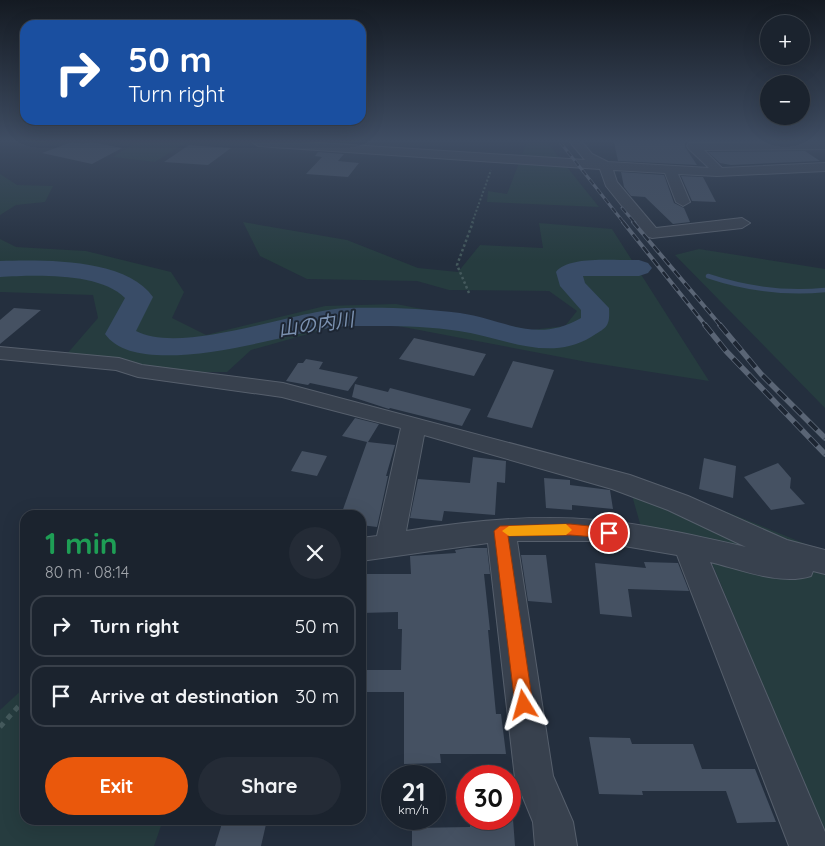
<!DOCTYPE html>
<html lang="en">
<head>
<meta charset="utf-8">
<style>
  :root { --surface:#1b232e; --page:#242b36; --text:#f1f3f6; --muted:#a0a4aa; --line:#39404a; --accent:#ea580c }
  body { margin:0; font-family:Quicksand,"Noto Sans JP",sans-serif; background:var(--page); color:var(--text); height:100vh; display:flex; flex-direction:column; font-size:19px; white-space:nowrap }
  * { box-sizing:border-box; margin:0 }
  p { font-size:16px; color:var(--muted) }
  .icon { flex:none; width:28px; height:28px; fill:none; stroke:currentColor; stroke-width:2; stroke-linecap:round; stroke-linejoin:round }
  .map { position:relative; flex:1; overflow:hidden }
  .drawer { position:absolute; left:20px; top:510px; width:346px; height:315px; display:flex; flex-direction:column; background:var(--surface); border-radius:15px; box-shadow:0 5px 20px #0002,0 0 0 1px var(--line) }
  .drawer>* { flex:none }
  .hud { position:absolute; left:20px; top:20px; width:346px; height:105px; border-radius:15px; box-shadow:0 5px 20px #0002,0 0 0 1px var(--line); background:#1a4fa0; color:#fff; overflow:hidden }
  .controls { position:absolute; left:760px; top:15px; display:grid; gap:10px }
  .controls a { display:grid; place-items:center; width:50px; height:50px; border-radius:50%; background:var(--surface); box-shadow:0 5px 20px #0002,0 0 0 1px var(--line); font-size:25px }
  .speed { position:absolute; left:381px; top:765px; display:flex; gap:10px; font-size:25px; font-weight:700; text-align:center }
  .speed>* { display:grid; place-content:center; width:65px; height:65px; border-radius:50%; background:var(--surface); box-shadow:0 5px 20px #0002,0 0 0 1px var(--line); line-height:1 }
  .speed small { font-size:12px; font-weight:400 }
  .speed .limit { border:8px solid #d22; background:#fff; color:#111 }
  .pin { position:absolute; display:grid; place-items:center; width:42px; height:42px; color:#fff; margin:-21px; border:2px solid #fff; border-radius:50%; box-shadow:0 1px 5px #0007 }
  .me { position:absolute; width:55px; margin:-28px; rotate:352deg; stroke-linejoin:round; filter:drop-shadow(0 0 4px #0008) }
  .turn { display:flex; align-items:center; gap:18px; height:105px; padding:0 25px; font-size:22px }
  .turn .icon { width:65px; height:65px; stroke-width:2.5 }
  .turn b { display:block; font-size:35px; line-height:42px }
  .round { display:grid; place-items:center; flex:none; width:52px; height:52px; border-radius:26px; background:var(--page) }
  .headline { display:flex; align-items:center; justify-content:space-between; height:85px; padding:0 25px }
  h1 { font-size:30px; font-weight:800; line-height:38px; color:#1e9e55 }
  .primary-button { display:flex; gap:10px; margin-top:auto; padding:10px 25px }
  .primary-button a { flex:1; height:58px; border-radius:30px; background:var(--accent); color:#fff; font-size:20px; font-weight:800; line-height:58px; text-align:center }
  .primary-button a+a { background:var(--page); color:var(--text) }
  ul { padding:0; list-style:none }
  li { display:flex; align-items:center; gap:15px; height:62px; margin:0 10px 8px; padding:0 15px; border:2px solid var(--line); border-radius:15px }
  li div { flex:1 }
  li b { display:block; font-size:19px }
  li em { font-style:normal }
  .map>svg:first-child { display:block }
  .green { fill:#263c3f }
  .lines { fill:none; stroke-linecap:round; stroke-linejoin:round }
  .stream { stroke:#394c67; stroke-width:4.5 }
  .river { fill:#394c67; fill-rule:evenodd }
  .building { fill:#455162 }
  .minor-casing { stroke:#565f6c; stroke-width:2 }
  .path-far2 { stroke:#44595c; stroke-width:2; stroke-dasharray:2 2; stroke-linecap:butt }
  .path-far1 { stroke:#44595c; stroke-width:2.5; stroke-dasharray:2.5 2.5; stroke-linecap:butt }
  .path { stroke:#44595c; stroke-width:5; stroke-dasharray:5.5 5.5; stroke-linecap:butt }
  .minor { fill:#38414e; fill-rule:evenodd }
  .rail-far2-casing { stroke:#5a6575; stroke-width:3 }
  .rail-far1-casing { stroke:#5a6575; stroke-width:4 }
  .rail-casing { stroke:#5a6575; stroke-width:5.5 }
  .rail-far2 { stroke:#1d2633; stroke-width:2; stroke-dasharray:6; stroke-linecap:butt }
  .rail-far1 { stroke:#1d2633; stroke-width:2.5; stroke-dasharray:8; stroke-linecap:butt }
  .rail { stroke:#1d2633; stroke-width:4; stroke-dasharray:11; stroke-linecap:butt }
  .route { fill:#ea580c; stroke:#983908 }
  .slow { fill:#f59e0b }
  .labels { text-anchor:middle; stroke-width:4; stroke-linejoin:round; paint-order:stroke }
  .water-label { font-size:19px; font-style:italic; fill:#7c92b1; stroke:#1d2633 }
</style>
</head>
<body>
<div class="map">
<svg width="825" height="846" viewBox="0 0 825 846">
  <rect width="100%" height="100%" fill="#242f3e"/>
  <g class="green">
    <polygon points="136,142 186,142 155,162 113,157"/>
    <polygon points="527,142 547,142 599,207 487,202 488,191 507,194"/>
    <polygon points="0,174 17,185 53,186 45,202 16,205 0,215"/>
    <polygon points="243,222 347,240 418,268 458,272 480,245 543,248 539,223 612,229 709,381 587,362 361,319 251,350 227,372 179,372 112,359 66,355 98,318 93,295 0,292 0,239 16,247 86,251 171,272 184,292 172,318 206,335 325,306 396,304 531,330 565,326 577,311 549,291 449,290 417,281 307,279 260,256"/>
    <polygon points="699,249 825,269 825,408 675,255"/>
    <polygon points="631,492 727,512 825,552 825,834 709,556 641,527"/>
    <polygon points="25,687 25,820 163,820 154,846 0,846 0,710"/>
  </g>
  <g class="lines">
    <path class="stream" d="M708,276c39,13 76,18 117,14"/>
    <path class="river" d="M639,260l9,3 4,5 -4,5 -9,3h-56l2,7 24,25c1,19 -2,19 -18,29 -43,26 -88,0 -132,-6 -26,-4 -53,-5 -79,-5 -19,0 -38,-1 -57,3 -47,8 -185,52 -218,5l20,-36c-25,-26 -91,-23 -125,-21v-16c43,-1 126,-3 153,36l-17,34c46,24 156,-20 210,-23 37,-1 77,0 114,5 46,7 76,31 121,5v-8l-21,-24 -4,-14c12,-17 63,-11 83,-12z"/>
  </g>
  <g class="building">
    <polygon points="72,142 83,144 91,142 122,148 92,164 42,153"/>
    <polygon points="614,142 685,142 685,147 697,165 618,161"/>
    <polygon points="189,145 231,148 208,165 164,162"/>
    <polygon points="805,151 820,161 731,165 720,163 708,152"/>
    <polygon points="318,152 344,154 338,161 359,163 348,177 306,174 322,157 315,156"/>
    <polygon points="621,172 664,175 674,203 684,208 690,222 673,224 645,197 631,196 624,187"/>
    <polygon points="681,176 703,177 716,202 692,201"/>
    <polygon points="14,308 41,310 0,344 0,320"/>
    <polygon points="414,338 486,354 474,376 399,359"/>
    <polygon points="306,359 323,362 319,369 358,377 348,391 310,383 308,385 286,381 298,363 303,363"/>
    <polygon points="513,361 554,370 532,428 487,417"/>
    <polygon points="355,384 388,392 390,388 471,409 462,426 390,408 389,409 352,397"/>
    <polygon points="355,418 379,424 368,442 395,445 386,476 388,476 377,527 361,525 361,515 341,515 367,442 342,436"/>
    <polygon points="302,451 327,456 317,476 291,471"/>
    <polygon points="473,457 506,461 505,483 497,482 495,515 444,511 442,521 410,518 418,479 470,483"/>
    <polygon points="704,458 736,466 733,498 699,489"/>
    <polygon points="778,463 791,478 790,488 805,504 771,510 744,477"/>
    <polygon points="544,478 570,480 570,485 610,490 613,509 572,505 572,510 546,508"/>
    <polygon points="467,548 487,548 490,574 484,574 490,630 488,630 496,714 501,714 506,754 440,754 441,763 404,764 404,692 361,692 361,670 401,670 402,629 398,629 398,612 361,613 361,574 411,574 410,556 456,553 455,550"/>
    <polygon points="521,555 546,555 552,603 528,601"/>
    <polygon points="644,562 678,563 689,591 628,589 632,617 600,614 595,563 646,568"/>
    <polygon points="589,737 630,738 632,744 693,744 702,769 755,769 776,822 737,823 726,791 642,791 643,795 599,794"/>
    <polygon points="470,819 513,819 515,846 412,846 412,828 470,827"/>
    <polygon points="223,820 267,820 261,846 215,846"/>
  </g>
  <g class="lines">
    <g class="minor-casing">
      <g id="minor">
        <polygon points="252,142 304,142 585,160 570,142 582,142 592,154 608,162 709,168 689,149 687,146 689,143 825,142 825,149 704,150 722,168 825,163 825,171 717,176 678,174 690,202 683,206 676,202 665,173 613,170 617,182 656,228 742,218 750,223 742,228 652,238 646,236 606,186 600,169 258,146"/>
        <path d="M0,347l119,11 23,7 141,18 347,92 58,21 99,44 38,10v24l-12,-3 -2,5c-31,10 -71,-7 -101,-14l115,270v14h-36l-112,-291 -82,-14h-78l36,235 20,46 4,24h-42l-2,-24 -18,-44 -27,-235 -127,18v-23l16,-2 24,-108 -119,-31 -144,-20 -22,-7 -116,-11zM424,435l188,54 56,21 78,37c-49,-11 -99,-23 -150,-27 -63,-6 -128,1 -190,11z"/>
      </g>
    </g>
    <polyline class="path-far2" points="472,223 491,170"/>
    <polyline class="path-far1" points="469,293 457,265 473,222"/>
    <polyline class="path" points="0,727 25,699"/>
    <use href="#minor" class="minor"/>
    <g class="rail-far2-casing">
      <g id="rail-far2">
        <polyline points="560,142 624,223"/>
        <polyline points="622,208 635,223"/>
      </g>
    </g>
    <g class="rail-far1-casing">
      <g id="rail-far1">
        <polyline points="623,222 706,326"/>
        <polyline points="633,222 721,326"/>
      </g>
    </g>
    <g class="rail-casing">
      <g id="rail">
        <polyline points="705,325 726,351 825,454"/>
        <polyline points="720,325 761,374 825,438"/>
      </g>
    </g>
    <use href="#rail-far2" class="rail-far2"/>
    <use href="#rail-far1" class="rail-far1"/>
    <use href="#rail" class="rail"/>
  </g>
  <linearGradient id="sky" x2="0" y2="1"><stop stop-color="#141a22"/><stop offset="0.54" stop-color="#3f4d63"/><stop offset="1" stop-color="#3f4d63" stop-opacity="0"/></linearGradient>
  <rect width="825" height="261" fill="url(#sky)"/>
  <polygon class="route" points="570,524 609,528 616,533 609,538 570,535 508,536 533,705 530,710 524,713 518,710 515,705 494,531 500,526"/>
  <polygon class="slow" points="566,524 572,530 566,535 509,536 502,531 509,526"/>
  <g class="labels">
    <g class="water-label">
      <text transform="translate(316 324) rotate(-8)" y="7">山の内川</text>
    </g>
  </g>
</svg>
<div class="controls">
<a>+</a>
<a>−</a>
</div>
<div class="speed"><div>21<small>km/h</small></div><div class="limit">30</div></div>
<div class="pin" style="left:609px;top:533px;background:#d93025"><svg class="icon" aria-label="arrive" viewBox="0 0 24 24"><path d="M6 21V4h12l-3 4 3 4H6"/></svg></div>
<svg class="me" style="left:524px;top:705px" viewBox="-20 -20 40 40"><path d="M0-17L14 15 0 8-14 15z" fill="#ea580c" stroke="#fff" stroke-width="4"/></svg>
<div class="hud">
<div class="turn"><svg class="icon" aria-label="right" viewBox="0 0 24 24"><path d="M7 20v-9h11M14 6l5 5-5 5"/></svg><div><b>50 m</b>Turn right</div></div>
</div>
<section class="drawer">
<div class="headline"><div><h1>1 min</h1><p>80 m · 08:14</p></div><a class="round"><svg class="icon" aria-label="close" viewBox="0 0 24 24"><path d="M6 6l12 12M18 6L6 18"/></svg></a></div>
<ul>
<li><svg class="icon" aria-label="right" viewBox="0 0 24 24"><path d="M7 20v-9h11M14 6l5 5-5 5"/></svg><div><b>Turn right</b></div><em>50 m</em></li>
<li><svg class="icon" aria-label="arrive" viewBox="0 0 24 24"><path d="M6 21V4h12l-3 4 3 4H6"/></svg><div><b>Arrive at destination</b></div><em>30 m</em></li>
</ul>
<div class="primary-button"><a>Exit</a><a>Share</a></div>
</section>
</div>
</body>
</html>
